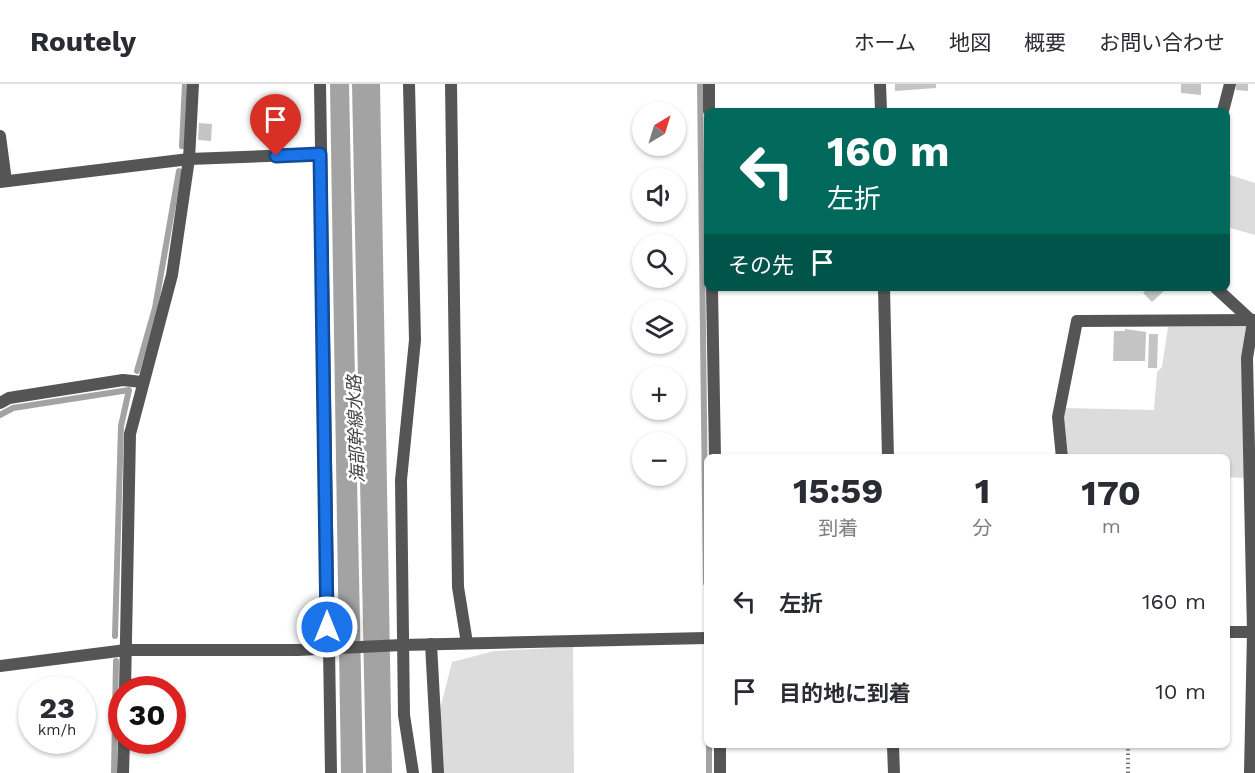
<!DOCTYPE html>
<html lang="ja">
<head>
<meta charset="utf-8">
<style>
  :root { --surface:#fff; --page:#f2f2f3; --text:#2b2b33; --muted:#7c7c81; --line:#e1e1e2 }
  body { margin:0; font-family:"Work Sans","Noto Sans JP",sans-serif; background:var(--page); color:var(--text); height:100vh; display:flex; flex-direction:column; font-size:22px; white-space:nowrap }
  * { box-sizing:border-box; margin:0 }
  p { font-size:20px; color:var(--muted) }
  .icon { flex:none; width:33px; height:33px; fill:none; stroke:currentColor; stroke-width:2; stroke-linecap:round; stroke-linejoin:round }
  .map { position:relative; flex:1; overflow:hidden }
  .details { position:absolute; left:704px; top:370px; width:526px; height:294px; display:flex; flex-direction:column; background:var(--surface); border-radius:9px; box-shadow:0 2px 4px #0004 }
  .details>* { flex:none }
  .top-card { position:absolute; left:704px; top:24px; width:526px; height:183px; border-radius:9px; box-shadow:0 2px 4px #0004; background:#00695c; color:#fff; overflow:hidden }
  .needle { width:39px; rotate:38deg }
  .buttons { position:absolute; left:632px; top:18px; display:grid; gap:12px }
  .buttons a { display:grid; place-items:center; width:54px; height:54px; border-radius:50%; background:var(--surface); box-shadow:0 2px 4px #0004; font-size:30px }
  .speed { position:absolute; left:18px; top:592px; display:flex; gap:12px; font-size:30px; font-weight:700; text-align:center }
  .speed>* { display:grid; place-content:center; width:78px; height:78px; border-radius:50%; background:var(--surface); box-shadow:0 2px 4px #0004; line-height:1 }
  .speed small { font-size:15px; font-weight:400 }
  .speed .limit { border:9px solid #d22; background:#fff; color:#111 }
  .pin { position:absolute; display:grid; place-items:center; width:51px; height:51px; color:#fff; margin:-62px -26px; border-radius:50% 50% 50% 0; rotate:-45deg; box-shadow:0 0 6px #0007 }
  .pin .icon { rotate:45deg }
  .me { position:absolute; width:66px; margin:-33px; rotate:0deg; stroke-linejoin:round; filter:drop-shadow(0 0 4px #0008) }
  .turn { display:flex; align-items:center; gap:21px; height:126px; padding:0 24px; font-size:27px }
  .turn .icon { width:78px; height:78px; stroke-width:2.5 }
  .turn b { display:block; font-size:42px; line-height:51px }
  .then { display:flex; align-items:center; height:57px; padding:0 24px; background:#0003; gap:12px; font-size:22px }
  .eta { display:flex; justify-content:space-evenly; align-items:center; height:102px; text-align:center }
  .eta b { font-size:36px; font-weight:700; line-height:42px }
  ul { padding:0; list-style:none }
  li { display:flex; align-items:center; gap:18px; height:90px; padding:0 24px }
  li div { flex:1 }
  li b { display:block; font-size:22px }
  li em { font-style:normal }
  header { display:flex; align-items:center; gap:36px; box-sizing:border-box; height:84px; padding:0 30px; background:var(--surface); border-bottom:2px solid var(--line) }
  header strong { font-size:28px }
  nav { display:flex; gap:33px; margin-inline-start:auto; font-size:21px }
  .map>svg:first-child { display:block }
  .green { fill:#dcdcdc }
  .water { fill:#a3a3a3 }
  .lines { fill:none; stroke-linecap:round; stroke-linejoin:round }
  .stream { stroke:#a3a3a3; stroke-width:6 }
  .building { fill:#c4c4c4 }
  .path { stroke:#777; stroke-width:4; stroke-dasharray:1.5 3; stroke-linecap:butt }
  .minor { stroke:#555; stroke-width:12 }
  .route-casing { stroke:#114b97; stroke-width:15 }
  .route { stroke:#1a73e8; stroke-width:10 }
  .labels { text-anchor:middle; stroke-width:5; stroke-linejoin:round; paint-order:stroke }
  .water-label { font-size:18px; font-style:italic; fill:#444; stroke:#fff }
</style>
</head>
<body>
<header>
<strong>Routely</strong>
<nav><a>ホーム</a><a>地図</a><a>概要</a><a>お問い合わせ</a></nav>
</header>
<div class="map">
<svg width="1255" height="689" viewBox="0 0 1255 689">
  <rect width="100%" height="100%" fill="#fff"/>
  <g class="green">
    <polygon points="1227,90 1255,99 1255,151 1227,143"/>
    <polygon points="1247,242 1246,394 1227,393 1227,374 1066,373 1062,334 1064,324 1154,326 1157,288 1162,283 1168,243"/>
    <polygon points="573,563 574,689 441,689 439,629 452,578 494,567"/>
  </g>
  <g class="water">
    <polygon points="330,0 349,0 363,689 341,689"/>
    <polygon points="352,0 380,0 392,689 366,689"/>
  </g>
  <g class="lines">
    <g class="stream">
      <polyline points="700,0 706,499"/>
      <polyline points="182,62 185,0"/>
      <polyline points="137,287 155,224 179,87"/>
      <polyline points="0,331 13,324 129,306 121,342 115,552"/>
      <polyline points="709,662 709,689"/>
      <polyline points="114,689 116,577"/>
    </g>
  </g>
  <g class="building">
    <polygon points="895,0 936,0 936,4 895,7"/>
    <polygon points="1181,0 1201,0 1201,11 1181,9"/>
    <polygon points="1236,0 1248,0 1248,7 1236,6"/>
    <polygon points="199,39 212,40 211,57 198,56"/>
    <polygon points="1144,204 1167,204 1152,218 1143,209 1146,206"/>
    <polygon points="1125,245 1146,248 1145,277 1113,277 1114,247 1125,247"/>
    <polygon points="1149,250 1158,250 1157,284 1148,284"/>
  </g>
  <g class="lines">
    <polyline class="path" points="1128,689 1128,662"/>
    <g class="minor">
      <polyline points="320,0 331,689"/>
      <polyline points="409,0 415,256 401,396 404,631 413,689"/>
      <polyline points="451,0 458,503 467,559"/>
      <polyline points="709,0 709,27"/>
      <polyline points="880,0 881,27"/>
      <polyline points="1223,27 1230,0"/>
      <polyline points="0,52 6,97"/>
      <polyline points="0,98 189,75 320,70"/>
      <polyline points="712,204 715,374"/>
      <polyline points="884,204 888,374"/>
      <polyline points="1216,204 1253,238 1247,274 1253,548 1250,689"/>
      <polyline points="0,319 9,314 123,296 142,298"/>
      <polyline points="1062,374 1058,333 1077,237 1255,236"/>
      <polyline points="1227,548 1255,548"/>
      <polyline points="431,560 438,689"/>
      <polyline points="0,582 126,566 298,566 402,561 706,554"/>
      <polyline points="125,606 130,350 172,191 189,75 193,0"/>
      <polyline points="720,662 720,689"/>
      <polyline points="893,662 894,689"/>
      <polyline points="123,689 124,657"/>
    </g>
  </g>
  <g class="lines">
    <g class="route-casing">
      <polyline id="route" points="276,72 320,70 327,543"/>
    </g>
    <use href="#route" class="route"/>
  </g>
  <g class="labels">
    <g class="water-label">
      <text transform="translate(356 345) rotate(-92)" y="6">海部幹線水路</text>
    </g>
  </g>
</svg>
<div class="buttons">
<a><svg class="needle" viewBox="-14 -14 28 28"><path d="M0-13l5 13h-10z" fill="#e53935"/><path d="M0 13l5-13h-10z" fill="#7c7c81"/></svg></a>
<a><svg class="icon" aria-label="sound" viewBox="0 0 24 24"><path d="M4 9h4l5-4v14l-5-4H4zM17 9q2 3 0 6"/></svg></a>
<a><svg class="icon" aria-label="search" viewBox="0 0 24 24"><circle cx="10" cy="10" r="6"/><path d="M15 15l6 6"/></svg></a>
<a><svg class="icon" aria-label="layers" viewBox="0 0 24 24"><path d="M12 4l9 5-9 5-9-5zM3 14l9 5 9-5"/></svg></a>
<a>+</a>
<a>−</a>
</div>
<div class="speed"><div>23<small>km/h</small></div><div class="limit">30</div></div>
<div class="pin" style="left:276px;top:72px;background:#d93025"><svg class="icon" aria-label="arrive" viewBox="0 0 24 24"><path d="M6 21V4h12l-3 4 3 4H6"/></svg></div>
<svg class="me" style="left:327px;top:543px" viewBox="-20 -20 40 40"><circle r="17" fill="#1a73e8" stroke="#fff" stroke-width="3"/><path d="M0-11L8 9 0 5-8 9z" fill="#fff"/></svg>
<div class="top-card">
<div class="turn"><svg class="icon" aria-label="left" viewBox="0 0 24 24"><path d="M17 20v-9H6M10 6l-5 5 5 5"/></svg><div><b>160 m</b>左折</div></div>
<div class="then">その先<svg class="icon" aria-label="arrive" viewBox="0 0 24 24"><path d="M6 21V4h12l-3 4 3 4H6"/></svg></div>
</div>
<section class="details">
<div class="eta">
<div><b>15:59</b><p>到着</p></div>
<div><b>1</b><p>分</p></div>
<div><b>170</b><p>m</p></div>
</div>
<ul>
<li><svg class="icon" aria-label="left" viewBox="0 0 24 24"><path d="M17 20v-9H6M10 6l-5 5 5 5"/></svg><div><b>左折</b></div><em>160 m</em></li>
<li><svg class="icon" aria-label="arrive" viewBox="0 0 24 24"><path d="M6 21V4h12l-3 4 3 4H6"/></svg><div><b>目的地に到着</b></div><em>10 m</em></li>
</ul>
</section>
</div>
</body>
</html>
